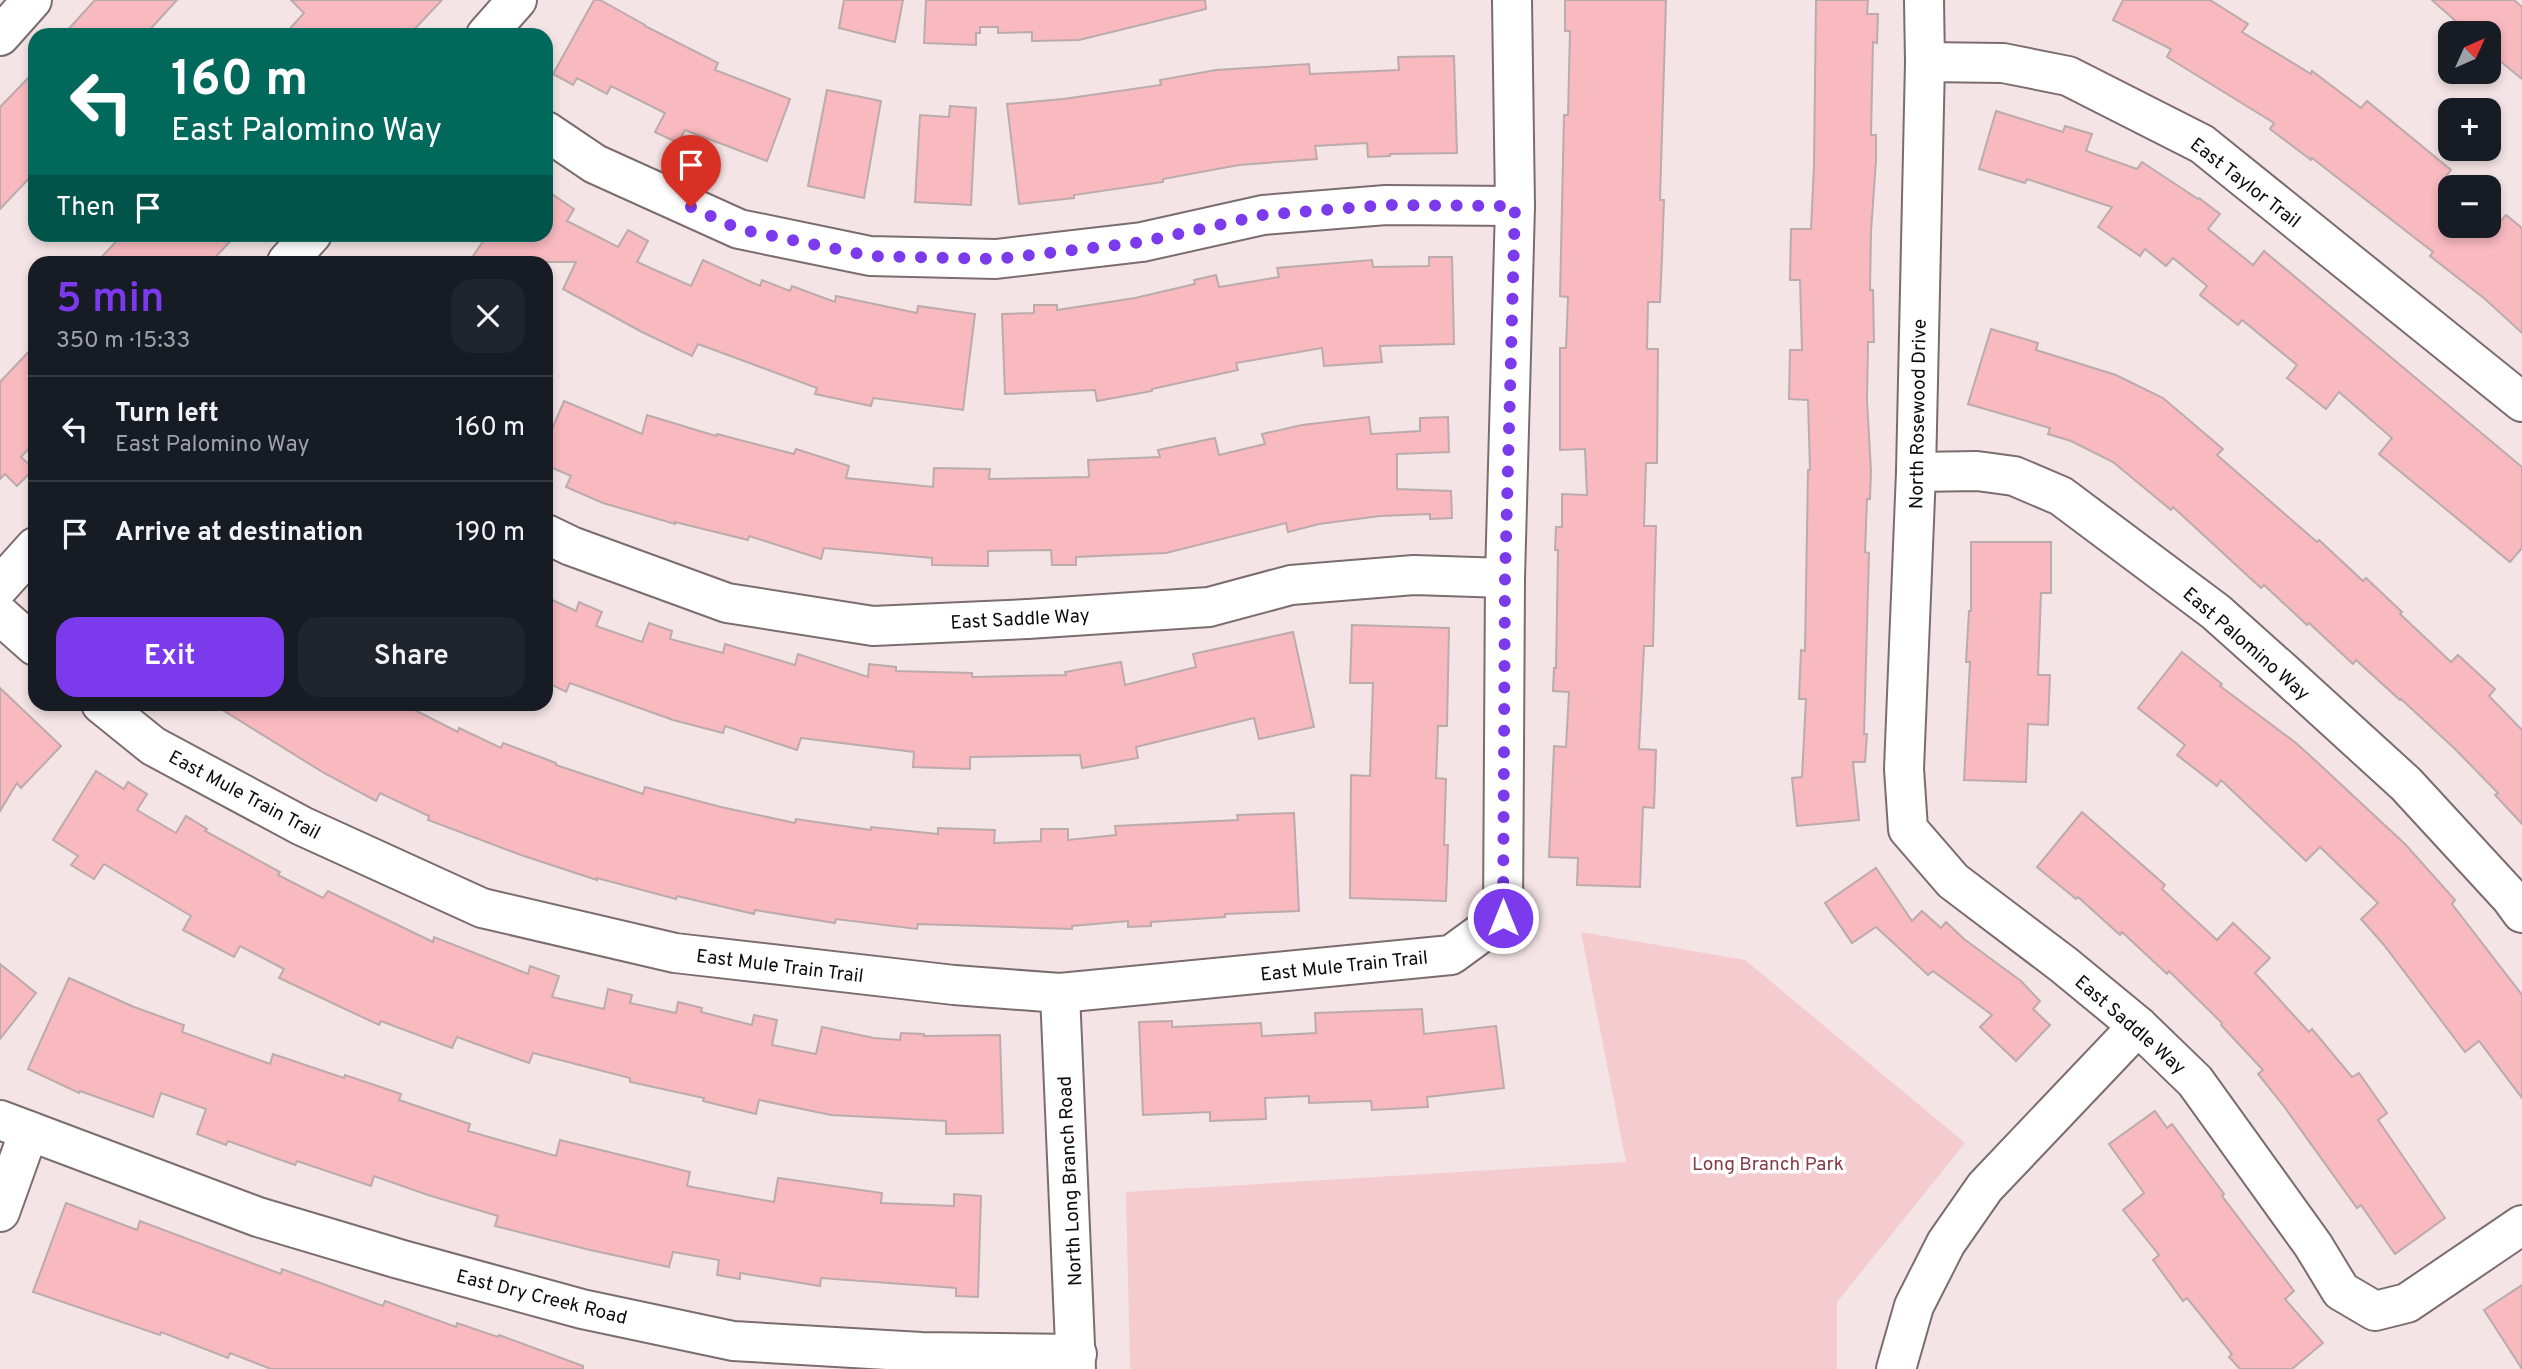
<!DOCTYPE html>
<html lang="en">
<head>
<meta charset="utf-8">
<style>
  :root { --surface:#171b24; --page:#20242c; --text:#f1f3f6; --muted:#9ea1a6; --line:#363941; --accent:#7c3aed }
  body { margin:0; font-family:Overpass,sans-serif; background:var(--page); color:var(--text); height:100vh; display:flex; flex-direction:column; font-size:26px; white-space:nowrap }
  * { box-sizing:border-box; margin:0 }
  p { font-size:23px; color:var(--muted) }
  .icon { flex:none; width:38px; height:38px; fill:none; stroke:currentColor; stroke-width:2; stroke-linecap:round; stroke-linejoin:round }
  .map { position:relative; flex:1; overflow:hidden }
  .details { position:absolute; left:28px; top:256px; width:525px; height:455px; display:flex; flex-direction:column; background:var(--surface); border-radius:21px; box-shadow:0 4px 10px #0003 }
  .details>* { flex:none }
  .guide { position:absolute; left:28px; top:28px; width:525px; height:214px; border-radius:21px; box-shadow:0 4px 10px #0003; background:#00695c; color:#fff; overflow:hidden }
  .needle { width:46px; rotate:45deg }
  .fabs { position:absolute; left:2438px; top:21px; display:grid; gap:14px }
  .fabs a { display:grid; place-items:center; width:63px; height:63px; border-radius:14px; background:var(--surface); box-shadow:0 4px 10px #0003; font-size:35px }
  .pin { position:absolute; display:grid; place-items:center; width:60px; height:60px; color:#fff; margin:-72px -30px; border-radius:50% 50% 50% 0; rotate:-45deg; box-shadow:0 0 7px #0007 }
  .pin .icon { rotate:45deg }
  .me { position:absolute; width:77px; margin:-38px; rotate:0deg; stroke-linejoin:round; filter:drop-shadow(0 0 5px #0008) }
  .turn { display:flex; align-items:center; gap:24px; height:147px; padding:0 28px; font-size:32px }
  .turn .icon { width:91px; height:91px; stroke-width:2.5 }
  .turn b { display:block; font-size:49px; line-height:60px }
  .then { display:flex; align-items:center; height:66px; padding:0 28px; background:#0003; gap:14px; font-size:26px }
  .round { display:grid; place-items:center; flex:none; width:74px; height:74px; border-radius:21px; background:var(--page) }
  .summary { display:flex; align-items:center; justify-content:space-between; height:119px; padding:0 28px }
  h1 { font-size:42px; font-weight:600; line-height:52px; color:var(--accent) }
  .button { display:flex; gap:14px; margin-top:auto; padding:14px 28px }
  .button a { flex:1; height:80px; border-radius:21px; background:var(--accent); color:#fff; font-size:28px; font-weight:600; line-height:80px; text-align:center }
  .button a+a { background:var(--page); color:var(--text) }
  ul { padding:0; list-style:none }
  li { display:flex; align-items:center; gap:21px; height:105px; padding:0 28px; border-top:2px solid var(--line) }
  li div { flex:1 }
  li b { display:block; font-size:26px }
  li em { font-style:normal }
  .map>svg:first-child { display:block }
  .green { fill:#f4cbcf }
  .building { fill:#f8b9bf; stroke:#bbabac; stroke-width:2 }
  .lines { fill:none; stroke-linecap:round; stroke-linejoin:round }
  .minor-casing { stroke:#7b6d6e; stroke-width:42 }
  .minor { stroke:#fff; stroke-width:38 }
  .route { stroke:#7c3aed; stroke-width:12; stroke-dasharray:0 21.6 }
  .labels { text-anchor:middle; stroke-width:7; stroke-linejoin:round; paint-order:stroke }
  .street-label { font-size:19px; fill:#100b0c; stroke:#fff }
  .park-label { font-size:19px; fill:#853a47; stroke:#fff }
</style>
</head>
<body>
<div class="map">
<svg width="2522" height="1369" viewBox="0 0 2522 1369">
  <rect width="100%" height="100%" fill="#f5e4e5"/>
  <polygon class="green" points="1581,932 1745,960 1965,1143 1837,1302 1837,1369 1130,1369 1126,1192 1626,1162"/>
  <g class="building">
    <polygon points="95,0 177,0 145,35 63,35"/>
    <polygon points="291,0 442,0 409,35 284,35 304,13"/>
    <polygon points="594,0 600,0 645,25 645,26 718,63 715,70 790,99 767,161 685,130 678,143 655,132 665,113 611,86 607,94 577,78 573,85 553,74"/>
    <polygon points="844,0 903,0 895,42 839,28"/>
    <polygon points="926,0 1205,0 1206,9 1079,40 1032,41 1032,32 998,33 998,27 980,27 980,33 976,33 976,45 924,43"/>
    <polygon points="1565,0 1666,0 1660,200 1664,200 1662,257 1660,302 1648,302 1647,349 1658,349 1657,463 1646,463 1644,526 1656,526 1653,646 1644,646 1639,749 1656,750 1654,808 1643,807 1640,887 1577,885 1578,858 1549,857 1554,746 1566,747 1569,692 1553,691 1554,668 1556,668 1558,550 1555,550 1556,527 1562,527 1562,494 1587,495 1585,449 1560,450 1560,348 1566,348 1568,297 1560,296 1564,115 1568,115 1570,31 1565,31"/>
    <polygon points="1816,0 1868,0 1867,14 1878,14 1877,43 1873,42 1871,135 1876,135 1876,160 1871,232 1870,290 1873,290 1874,342 1868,342 1867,400 1871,471 1870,499 1867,499 1865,552 1869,553 1864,734 1867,734 1865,762 1853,762 1859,820 1797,826 1792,778 1802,777 1806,699 1799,699 1801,650 1805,651 1808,470 1810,470 1808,400 1789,399 1790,350 1802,350 1800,280 1790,280 1791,229 1811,229 1814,165"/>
    <polygon points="2123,0 2210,0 2248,24 2242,32 2311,74 2312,71 2361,108 2367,101 2451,170 2442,181 2450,187 2450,226 2488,226 2488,218 2497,225 2506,215 2522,228 2522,333 2485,299 2430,256 2433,252 2312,158 2311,160 2270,129 2274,123 2167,57 2171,49 2113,20"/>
    <polygon points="2432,0 2514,0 2522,7 2522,79 2488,51 2488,33 2469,33"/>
    <polygon points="1454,56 1457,153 1390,154 1390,156 1368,157 1367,143 1315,146 1317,159 1239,165 1163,179 1163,182 1074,195 1074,198 1019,204 1007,104 1063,99 1161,85 1160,80 1216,70 1309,64 1310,74 1399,70 1398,57"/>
    <polygon points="35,71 35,172 0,209 0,107"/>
    <polygon points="827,90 881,101 864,198 808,186"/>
    <polygon points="950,106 976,108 971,205 915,202 920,115 949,117"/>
    <polygon points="1996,111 2063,132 2065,126 2092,134 2086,151 2137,169 2142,162 2198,199 2199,198 2220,214 2208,229 2253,265 2264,251 2522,467 2522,548 2510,562 2379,454 2392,438 2339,392 2326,409 2287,378 2297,365 2242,320 2238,325 2200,295 2207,286 2173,258 2166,266 2145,249 2140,256 2098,227 2112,207 2027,179 2025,183 1979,169"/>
    <polygon points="546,190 574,209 567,221 618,247 628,230 648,241 637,262 691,286 703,260 760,286 762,280 790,291 792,286 835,302 836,296 917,313 918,306 975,314 963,410 873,398 871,406 815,394 817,388 698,344 692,356 642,332 563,289 576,262 469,262 488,234 546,234"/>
    <polygon points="123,234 237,234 211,262 97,262"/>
    <polygon points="1429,257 1452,257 1454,344 1380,346 1382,362 1324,366 1322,348 1236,363 1238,370 1152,389 1152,391 1097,401 1095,390 1005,394 1002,314 1034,313 1034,305 1057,305 1057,310 1135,298 1195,284 1194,280 1216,275 1219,287 1279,277 1277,268 1372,260 1373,267 1429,266"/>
    <polygon points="1991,329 2038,343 2036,350 2116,375 2163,398 2223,449 2217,455 2317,542 2319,540 2363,581 2366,578 2402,612 2400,614 2451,662 2458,655 2495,689 2489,696 2522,730 2522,824 2495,795 2498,793 2455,749 2401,699 2400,700 2356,660 2353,664 2309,623 2307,625 2264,585 2261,588 2173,507 2171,510 2113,462 2071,441 2048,434 2050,428 1968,404"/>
    <polygon points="35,345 35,442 21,457 34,469 17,486 5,474 0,479 0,382"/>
    <polygon points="564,401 642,434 647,415 716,436 717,434 794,454 796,449 849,466 846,478 933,487 934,468 990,469 989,479 1089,477 1088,460 1160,457 1158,450 1215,438 1219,455 1265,444 1262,434 1302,425 1369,417 1371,434 1420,431 1420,418 1448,417 1449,452 1397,454 1397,489 1451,491 1452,518 1430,519 1430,514 1380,516 1319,524 1288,532 1286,523 1166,553 1076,557 1076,565 1052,565 1051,550 988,551 988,566 932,565 932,558 824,548 821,559 749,536 748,540 675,522 675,524 603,503 566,487 571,476 546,465 546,443"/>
    <polygon points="1971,542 2051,542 2051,593 2041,593 2038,675 2050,675 2048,725 2028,724 2026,782 1964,780 1970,662 1966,662 1969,611 1971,611"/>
    <polygon points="546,597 576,611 579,602 602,612 596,626 642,642 649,623 672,631 670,639 723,653 725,644 795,665 798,654 868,677 869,664 896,667 896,671 972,673 972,677 1066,675 1065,672 1121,662 1125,685 1196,667 1193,654 1293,632 1314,727 1259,739 1254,718 1136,747 1138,758 1082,768 1080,755 970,757 970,769 913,767 914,752 801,738 797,750 725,726 723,733 673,720 570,683 566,692 546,682"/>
    <polygon points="1352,625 1449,628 1447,726 1438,726 1436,778 1446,779 1444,845 1448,845 1446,901 1350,898 1351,775 1370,776 1373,683 1350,683"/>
    <polygon points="2182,652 2222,684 2220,686 2296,743 2317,762 2406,845 2455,900 2452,904 2522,995 2522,1098 2479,1041 2465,1052 2384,945 2361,919 2378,903 2320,847 2306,861 2221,780 2217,786 2177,755 2185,745 2138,708"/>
    <polygon points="0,688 61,746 21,788 17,783 0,811"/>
    <polygon points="213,704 403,704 458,732 459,728 501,748 503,743 556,763 556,765 643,794 645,787 721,807 795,823 796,819 871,830 871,827 938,834 938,828 995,830 994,843 1041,841 1041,829 1068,829 1068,840 1116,835 1115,826 1238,820 1237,815 1294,813 1299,911 1225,914 1225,917 1151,922 1151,926 1128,927 1128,921 1072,926 1072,929 918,924 917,929 836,919 835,923 755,910 754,914 677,896 676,899 597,878 597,880 521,855 428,820 429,816 380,793 376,801 324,773"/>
    <polygon points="96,771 124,789 128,782 147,794 137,810 176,833 186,816 207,829 205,831 280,872 278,875 323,898 328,891 433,942 434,937 528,974 530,966 559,976 552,997 604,1009 608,989 632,995 630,1003 676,1013 678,1002 702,1008 701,1012 752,1025 754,1015 777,1020 772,1045 816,1054 822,1027 874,1038 900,1040 901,1033 924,1034 924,1036 1000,1035 1003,1133 946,1134 946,1121 831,1115 759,1100 756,1114 703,1101 704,1098 630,1082 630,1078 533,1053 529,1063 457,1037 452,1048 381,1021 379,1025 279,978 284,969 240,946 234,957 183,930 191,916 104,864 94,879 71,865 78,856 53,840"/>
    <polygon points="2082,812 2165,885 2162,889 2217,940 2233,923 2270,958 2255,973 2309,1032 2312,1029 2352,1077 2359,1073 2387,1113 2378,1120 2445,1218 2395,1254 2361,1205 2357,1208 2283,1105 2258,1074 2263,1070 2221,1025 2222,1023 2169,971 2167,974 2122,932 2120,935 2078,897 2076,899 2037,867"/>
    <polygon points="1876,868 1912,921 1922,911 1941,928 1946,922 1964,939 2021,981 2040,1001 2033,1009 2050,1025 2016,1061 1980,1027 1992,1015 1933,971 1928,975 1876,927 1852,943 1825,903"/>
    <polygon points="0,964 36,993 0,1039"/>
    <polygon points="69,978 134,1007 184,1025 182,1032 270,1064 273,1054 344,1078 345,1075 401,1094 399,1100 470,1124 468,1131 556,1156 560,1140 690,1172 687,1186 774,1202 778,1178 882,1193 881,1203 954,1206 954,1194 981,1196 978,1297 956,1296 956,1288 821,1278 820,1286 740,1273 740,1279 717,1275 719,1260 673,1252 669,1267 590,1250 495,1226 498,1216 428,1195 374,1176 371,1186 297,1161 295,1165 228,1141 226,1145 197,1134 206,1109 161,1093 153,1117 80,1091 79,1093 28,1069"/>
    <polygon points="1422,1009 1424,1034 1496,1026 1504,1088 1427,1097 1428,1107 1372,1110 1371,1101 1309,1103 1309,1096 1265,1098 1266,1119 1210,1121 1210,1112 1143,1115 1139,1022 1172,1021 1172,1027 1261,1023 1262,1036 1316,1033 1315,1013"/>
    <polygon points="2155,1111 2167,1128 2172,1124 2224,1194 2222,1196 2294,1291 2285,1299 2323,1343 2292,1369 2240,1369 2229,1357 2232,1354 2187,1298 2183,1301 2153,1260 2159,1255 2123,1210 2144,1193 2109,1144"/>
    <polygon points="66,1203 137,1230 140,1221 281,1274 282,1269 383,1306 385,1301 456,1327 457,1323 498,1337 499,1335 583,1366 583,1369 271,1369 230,1353 228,1358 161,1332 160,1335 33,1292"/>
    <polygon points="2522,1285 2522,1369 2484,1310"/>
  </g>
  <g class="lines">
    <g class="minor-casing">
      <g id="minor">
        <polyline points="1924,0 1925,62 1916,472 1904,769 1908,829 1953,881 2064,965 2138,1026 2195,1081 2313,1245 2341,1291 2375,1311 2407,1303 2522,1225"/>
        <polyline points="486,35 517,0"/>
        <polyline points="0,36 32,0"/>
        <polyline points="1925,62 2003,63 2068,76 2202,144 2522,402"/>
        <polyline points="546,131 595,164 739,229 870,256 996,259 1142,242 1263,215 1386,205 1515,206"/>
        <polyline points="287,262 312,234"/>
        <polyline points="1916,472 1977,471 2014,476 2061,496 2216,612 2282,671 2406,784 2511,898 2522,913"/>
        <polyline points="546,534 571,546 727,603 873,626 1028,619 1209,607 1291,585 1414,575 1505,578"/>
        <polyline points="0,586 35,547"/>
        <polyline points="0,615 35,646"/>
        <polyline points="101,704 153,746 302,826 482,908 675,953 954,985 1060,993 1451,955 1503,917 1505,578 1515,206 1512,0"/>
        <polyline points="1060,993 1076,1369"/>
        <polyline points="0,1120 258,1217 399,1259 582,1309 733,1341 921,1352 1077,1354"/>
        <polyline points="0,1212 29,1131"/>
        <polyline points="1896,1369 1914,1306 1946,1243 1985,1187 2138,1026"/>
      </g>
    </g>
    <use href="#minor" class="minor"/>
  </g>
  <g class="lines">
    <polyline class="route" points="691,207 739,229 870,256 996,259 1142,242 1263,215 1386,205 1515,206 1505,578 1503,918"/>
  </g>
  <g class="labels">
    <g class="street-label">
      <text transform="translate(2246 182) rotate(38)" y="7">East Taylor Trail</text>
      <text transform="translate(1917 414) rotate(-89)" y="7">North Rosewood Drive</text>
      <text transform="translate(1020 618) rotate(-3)" y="7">East Saddle Way</text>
      <text transform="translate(2247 643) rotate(41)" y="7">East Palomino Way</text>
      <text transform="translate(245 794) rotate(28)" y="7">East Mule Train Trail</text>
      <text transform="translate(780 965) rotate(7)" y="7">East Mule Train Trail</text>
      <text transform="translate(1344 965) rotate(-6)" y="7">East Mule Train Trail</text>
      <text transform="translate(2131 1024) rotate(41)" y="7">East Saddle Way</text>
      <text transform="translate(1069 1181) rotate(-93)" y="7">North Long Branch Road</text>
      <text transform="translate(542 1296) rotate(14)" y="7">East Dry Creek Road</text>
    </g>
    <g class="park-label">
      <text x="1768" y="1170">Long Branch Park</text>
    </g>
  </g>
</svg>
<div class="fabs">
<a><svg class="needle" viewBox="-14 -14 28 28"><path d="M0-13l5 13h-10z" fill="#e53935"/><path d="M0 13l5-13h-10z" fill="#9ea1a6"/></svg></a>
<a>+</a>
<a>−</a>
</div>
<div class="pin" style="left:691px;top:207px;background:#d93025"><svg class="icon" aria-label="arrive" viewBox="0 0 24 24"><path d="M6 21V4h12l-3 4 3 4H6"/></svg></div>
<svg class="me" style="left:1503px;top:918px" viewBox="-20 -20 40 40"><circle r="17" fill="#7c3aed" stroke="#fff" stroke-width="3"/><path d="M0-11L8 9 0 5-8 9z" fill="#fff"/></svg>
<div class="guide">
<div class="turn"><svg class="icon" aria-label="left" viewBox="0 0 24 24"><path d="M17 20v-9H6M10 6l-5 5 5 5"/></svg><div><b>160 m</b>East Palomino Way</div></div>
<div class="then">Then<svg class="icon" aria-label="arrive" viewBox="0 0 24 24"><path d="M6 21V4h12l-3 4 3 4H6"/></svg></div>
</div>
<section class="details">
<div class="summary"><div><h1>5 min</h1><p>350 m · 15:33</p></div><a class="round"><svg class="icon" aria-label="close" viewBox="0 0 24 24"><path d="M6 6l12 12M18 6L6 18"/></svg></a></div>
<ul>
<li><svg class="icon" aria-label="left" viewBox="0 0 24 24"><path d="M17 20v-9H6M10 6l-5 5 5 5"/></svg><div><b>Turn left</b><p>East Palomino Way</p></div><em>160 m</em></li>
<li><svg class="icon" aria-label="arrive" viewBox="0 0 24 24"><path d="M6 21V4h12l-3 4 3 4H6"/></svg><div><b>Arrive at destination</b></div><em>190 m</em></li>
</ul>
<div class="button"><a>Exit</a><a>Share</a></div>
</section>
</div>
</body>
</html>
